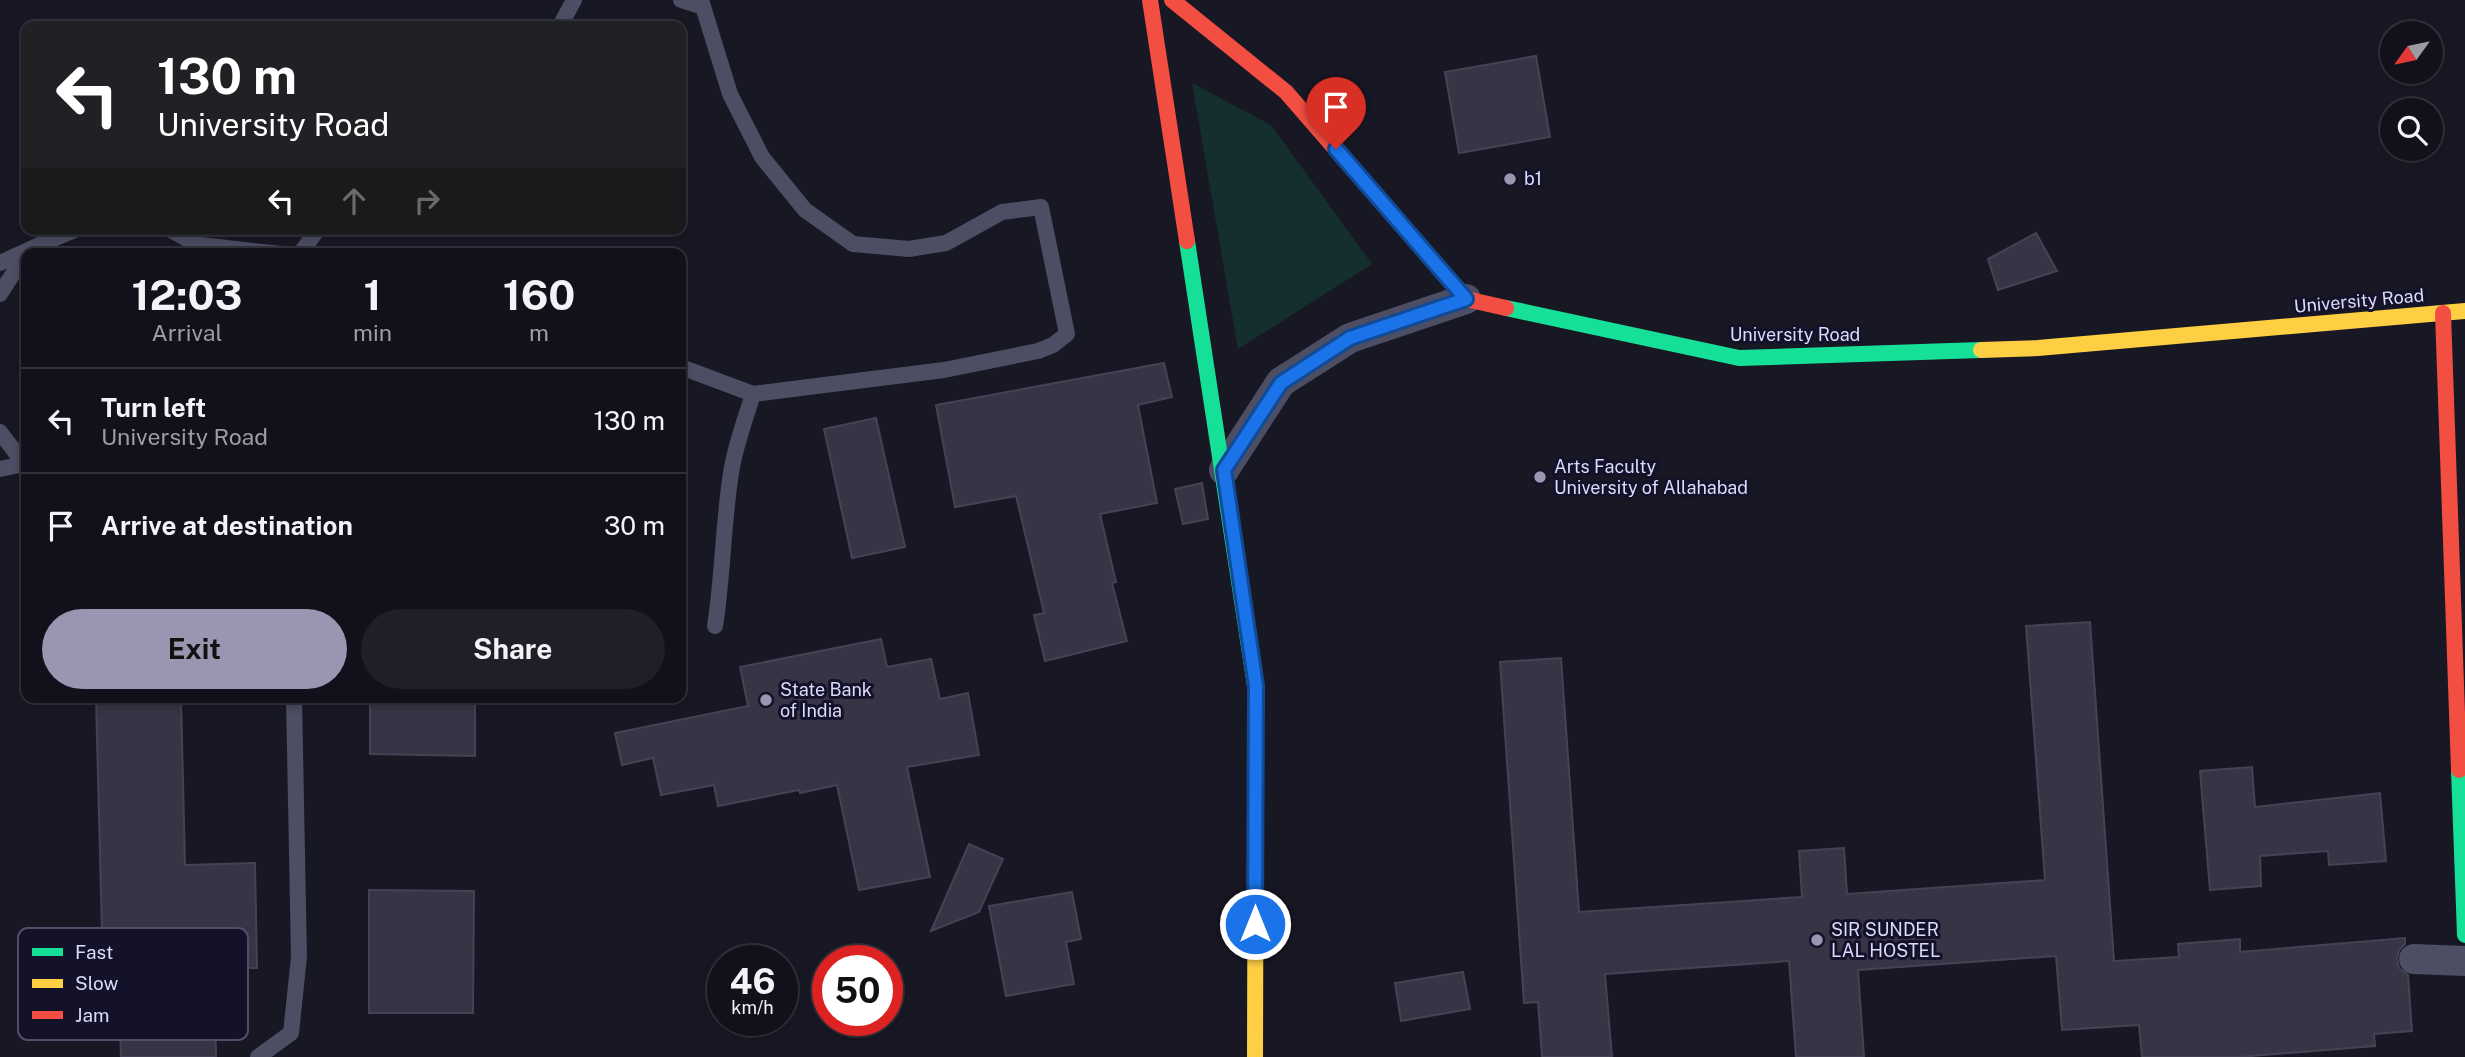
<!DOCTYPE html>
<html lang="en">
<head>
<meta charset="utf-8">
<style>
  :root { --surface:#12111b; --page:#1f1f28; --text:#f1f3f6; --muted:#9c9da3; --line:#31313a; --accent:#9896b1 }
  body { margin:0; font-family:"Public Sans",sans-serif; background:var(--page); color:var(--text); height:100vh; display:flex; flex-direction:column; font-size:26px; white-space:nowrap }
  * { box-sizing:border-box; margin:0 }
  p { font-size:23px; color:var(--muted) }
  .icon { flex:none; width:38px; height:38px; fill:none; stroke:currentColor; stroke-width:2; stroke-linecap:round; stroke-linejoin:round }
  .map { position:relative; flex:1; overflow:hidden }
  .details { position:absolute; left:21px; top:248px; width:665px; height:455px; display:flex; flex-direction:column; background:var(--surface); border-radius:14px; box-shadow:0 4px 10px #0003,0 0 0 2px var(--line) }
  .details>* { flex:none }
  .top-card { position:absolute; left:21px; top:21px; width:665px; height:214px; border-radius:14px; box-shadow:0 4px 10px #0003,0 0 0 2px var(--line); background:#202124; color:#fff; overflow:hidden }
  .needle { width:46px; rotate:237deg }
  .tools { position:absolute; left:2380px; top:21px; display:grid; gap:14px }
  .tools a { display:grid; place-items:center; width:63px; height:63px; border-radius:50%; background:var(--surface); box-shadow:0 4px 10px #0003,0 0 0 2px var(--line); font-size:35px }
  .speed { position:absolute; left:707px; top:945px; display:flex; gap:14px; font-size:35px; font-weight:700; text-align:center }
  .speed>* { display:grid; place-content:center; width:91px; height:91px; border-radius:50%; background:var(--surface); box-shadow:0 4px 10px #0003,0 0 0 2px var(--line); line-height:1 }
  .speed small { font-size:18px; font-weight:400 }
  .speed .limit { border:10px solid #d22; background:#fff; color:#111 }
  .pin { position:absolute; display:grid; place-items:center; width:60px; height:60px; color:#fff; margin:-72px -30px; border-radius:50% 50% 50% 0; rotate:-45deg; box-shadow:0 0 7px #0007 }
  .pin .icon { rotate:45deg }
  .me { position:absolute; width:77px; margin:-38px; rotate:0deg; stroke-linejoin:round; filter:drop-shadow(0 0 5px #0008) }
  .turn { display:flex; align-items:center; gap:24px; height:147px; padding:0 21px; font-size:32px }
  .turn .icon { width:91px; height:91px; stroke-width:2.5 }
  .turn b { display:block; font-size:49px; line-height:60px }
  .lanes { display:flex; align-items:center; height:66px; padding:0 21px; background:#0003; justify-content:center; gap:35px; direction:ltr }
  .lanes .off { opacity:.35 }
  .eta { display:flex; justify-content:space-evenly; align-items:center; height:119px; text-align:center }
  .eta b { font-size:42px; font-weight:700; line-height:49px }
  .action { display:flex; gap:14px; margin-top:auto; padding:14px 21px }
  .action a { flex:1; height:80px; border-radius:42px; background:var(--accent); color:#111; font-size:28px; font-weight:700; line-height:80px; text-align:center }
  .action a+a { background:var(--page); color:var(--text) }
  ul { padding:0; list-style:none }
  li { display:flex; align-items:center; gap:21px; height:105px; padding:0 21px; border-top:2px solid var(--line) }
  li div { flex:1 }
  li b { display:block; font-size:26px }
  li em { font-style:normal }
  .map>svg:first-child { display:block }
  .green { fill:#152f2e }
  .building { fill:#373545; stroke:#454256; stroke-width:2 }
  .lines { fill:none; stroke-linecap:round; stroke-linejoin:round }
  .lane { stroke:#4d4d63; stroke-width:16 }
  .street { stroke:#4d4d63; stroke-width:30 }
  .fast { stroke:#16e098; stroke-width:16 }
  .slow { stroke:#ffcf43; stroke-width:16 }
  .jam { stroke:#f24e42; stroke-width:16 }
  .route-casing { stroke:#114b97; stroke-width:18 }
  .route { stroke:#1a73e8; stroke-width:12 }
  .poi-dot { fill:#9896b1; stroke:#141229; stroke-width:2.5 }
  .labels { text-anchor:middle; stroke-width:6; stroke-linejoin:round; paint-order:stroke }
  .poi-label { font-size:18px; fill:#dddbfd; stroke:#141229; text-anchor:start }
  .street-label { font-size:18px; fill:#dddbfd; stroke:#141229 }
  .key { fill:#141229; stroke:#504e69; stroke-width:2 }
  .key-label { font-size:19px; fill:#dddbfd }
</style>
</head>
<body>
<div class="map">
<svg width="2465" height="1057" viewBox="0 0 2465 1057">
  <rect width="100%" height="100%" fill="#181724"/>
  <polygon class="green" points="1192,83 1271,125 1372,264 1238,349"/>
  <g class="building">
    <polygon points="1536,56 1550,137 1459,153 1445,72"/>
    <polygon points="2036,233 2057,271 1998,290 1988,259"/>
    <polygon points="1164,363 1172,397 1138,405 1157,503 1100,514 1116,582 1112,583 1127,641 1045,661 1034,615 1044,613 1016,496 955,507 936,405"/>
    <polygon points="876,418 905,547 852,558 824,429"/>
    <polygon points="1202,483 1208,519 1183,524 1175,489"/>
    <polygon points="2090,622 2114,961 2179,957 2178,944 2240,939 2240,952 2405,938 2405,944 2399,950 2397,959 2399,968 2408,975 2412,1031 2374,1034 2375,1046 2239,1057 2142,1057 2139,1025 2062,1030 2056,956 1858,970 1864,1057 1796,1057 1789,961 1605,974 1612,1057 1542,1057 1538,1002 1524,1003 1500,662 1561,658 1579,912 1802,897 1799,851 1844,848 1847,894 2045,880 2026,626"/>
    <polygon points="881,639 887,667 931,659 940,699 968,693 979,755 907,767 930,877 859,890 837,785 800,793 799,790 718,806 714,785 661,795 653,758 622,765 615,733 748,706 740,667"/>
    <polygon points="96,698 181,698 185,865 255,863 257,968 214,968 216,1057 121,1057 118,971 103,972"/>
    <polygon points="370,698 475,698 475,756 370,754"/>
    <polygon points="2252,767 2255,807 2380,793 2386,861 2329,865 2328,851 2260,856 2261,886 2210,890 2200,771"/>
    <polygon points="969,844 1003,859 979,912 931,931"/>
    <polygon points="369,890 474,891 473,1013 369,1013"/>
    <polygon points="1072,892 1081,939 1066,942 1074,984 1006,996 989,906"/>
    <polygon points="1463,972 1470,1009 1401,1021 1395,983"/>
  </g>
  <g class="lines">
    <g class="lane">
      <polyline points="681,0 703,7"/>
      <polyline points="560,26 574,0"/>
      <polyline points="169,229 207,250"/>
      <polyline points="201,245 281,254"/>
      <polyline points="41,248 48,241 77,229"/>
      <polyline points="300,254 318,229"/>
      <polyline points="0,263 48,241"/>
      <polyline points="0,294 16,269 26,260"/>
      <polyline points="681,367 753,394 944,370 1038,351 1053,345 1067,334 1041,207 1002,212 946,243 909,249 853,244 805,210 762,157 730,94 701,0"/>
      <polyline points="0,432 26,466"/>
      <polyline points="0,469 24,464"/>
      <path d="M715,626c8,-51 8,-102 16,-153 4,-27 14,-53 22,-79"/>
      <polyline points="258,1057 291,1033 299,957 294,698"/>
    </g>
    <g class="street">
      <polyline points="1224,470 1281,382 1350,338 1466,299"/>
      <polyline points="2414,959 2465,961"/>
    </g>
    <g class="fast">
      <polyline points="1187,241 1256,692"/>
      <polyline points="1506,308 1739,358 1981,350"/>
      <polyline points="2459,770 2465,935"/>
    </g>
    <g class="slow">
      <polyline points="1981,350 2038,348 2465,311"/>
      <polyline points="1255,1057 1256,692"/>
    </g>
    <g class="jam">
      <polyline points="1150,0 1187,241"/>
      <polyline points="1172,0 1286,92 1466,299 1506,308"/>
      <polyline points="2443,313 2459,770"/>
    </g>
  </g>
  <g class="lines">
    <g class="route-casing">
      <polyline id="route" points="1255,924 1256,686 1224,470 1281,383 1350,338 1466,299 1336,149"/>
    </g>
    <use href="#route" class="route"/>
  </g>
  <g class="poi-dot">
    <circle cx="1510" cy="179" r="7"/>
    <circle cx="1540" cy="477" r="7"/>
    <circle cx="766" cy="700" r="7"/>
    <circle cx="1817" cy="940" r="7"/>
  </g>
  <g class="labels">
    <g class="poi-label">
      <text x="1524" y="185">b1</text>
      <text x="1554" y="473">Arts Faculty<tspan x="1554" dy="21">University of Allahabad</tspan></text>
      <text x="780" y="696">State Bank<tspan x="780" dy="21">of India</tspan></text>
      <text x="1831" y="936">SIR SUNDER<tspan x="1831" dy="21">LAL HOSTEL</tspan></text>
    </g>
    <g class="street-label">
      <text transform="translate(2359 301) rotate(-5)" y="6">University Road</text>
      <text x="1795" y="341">University Road</text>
    </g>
  </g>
  <rect x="18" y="928" width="230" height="112" rx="10" class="key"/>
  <rect x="32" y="948" width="31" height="8" fill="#16e098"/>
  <rect x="32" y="979" width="31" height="9" fill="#ffcf43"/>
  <rect x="32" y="1011" width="31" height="8" fill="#f24e42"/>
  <g class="key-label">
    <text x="75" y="959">Fast</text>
    <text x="75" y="990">Slow</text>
    <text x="75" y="1022">Jam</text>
  </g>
</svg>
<div class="tools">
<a><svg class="needle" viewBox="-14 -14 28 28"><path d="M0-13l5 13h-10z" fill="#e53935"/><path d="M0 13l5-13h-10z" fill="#9c9da3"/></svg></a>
<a><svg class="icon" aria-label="search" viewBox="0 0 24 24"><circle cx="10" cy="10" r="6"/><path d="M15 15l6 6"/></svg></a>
</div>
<div class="speed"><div>46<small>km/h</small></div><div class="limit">50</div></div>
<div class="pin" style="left:1336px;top:149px;background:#d93025"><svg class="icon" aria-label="arrive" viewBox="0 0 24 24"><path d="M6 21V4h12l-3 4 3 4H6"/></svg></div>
<svg class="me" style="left:1255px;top:924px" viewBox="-20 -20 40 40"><circle r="17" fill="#1a73e8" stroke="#fff" stroke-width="3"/><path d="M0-11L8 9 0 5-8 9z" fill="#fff"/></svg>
<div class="top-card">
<div class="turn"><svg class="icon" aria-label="left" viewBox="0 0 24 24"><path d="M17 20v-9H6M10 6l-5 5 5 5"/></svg><div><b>130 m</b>University Road</div></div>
<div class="lanes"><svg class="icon" aria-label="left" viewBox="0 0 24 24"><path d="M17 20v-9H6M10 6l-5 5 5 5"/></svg><svg class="icon off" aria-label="ahead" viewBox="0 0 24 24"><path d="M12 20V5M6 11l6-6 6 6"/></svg><svg class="icon off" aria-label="right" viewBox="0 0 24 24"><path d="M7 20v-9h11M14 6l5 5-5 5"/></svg></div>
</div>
<section class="details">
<div class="eta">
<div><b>12:03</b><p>Arrival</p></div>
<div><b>1</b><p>min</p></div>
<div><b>160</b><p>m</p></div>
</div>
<ul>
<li><svg class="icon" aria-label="left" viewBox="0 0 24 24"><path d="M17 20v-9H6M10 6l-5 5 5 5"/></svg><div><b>Turn left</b><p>University Road</p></div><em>130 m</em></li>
<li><svg class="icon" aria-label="arrive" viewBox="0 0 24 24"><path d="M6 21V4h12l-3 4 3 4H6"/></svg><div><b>Arrive at destination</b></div><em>30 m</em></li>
</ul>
<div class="action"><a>Exit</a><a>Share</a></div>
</section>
</div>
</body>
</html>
